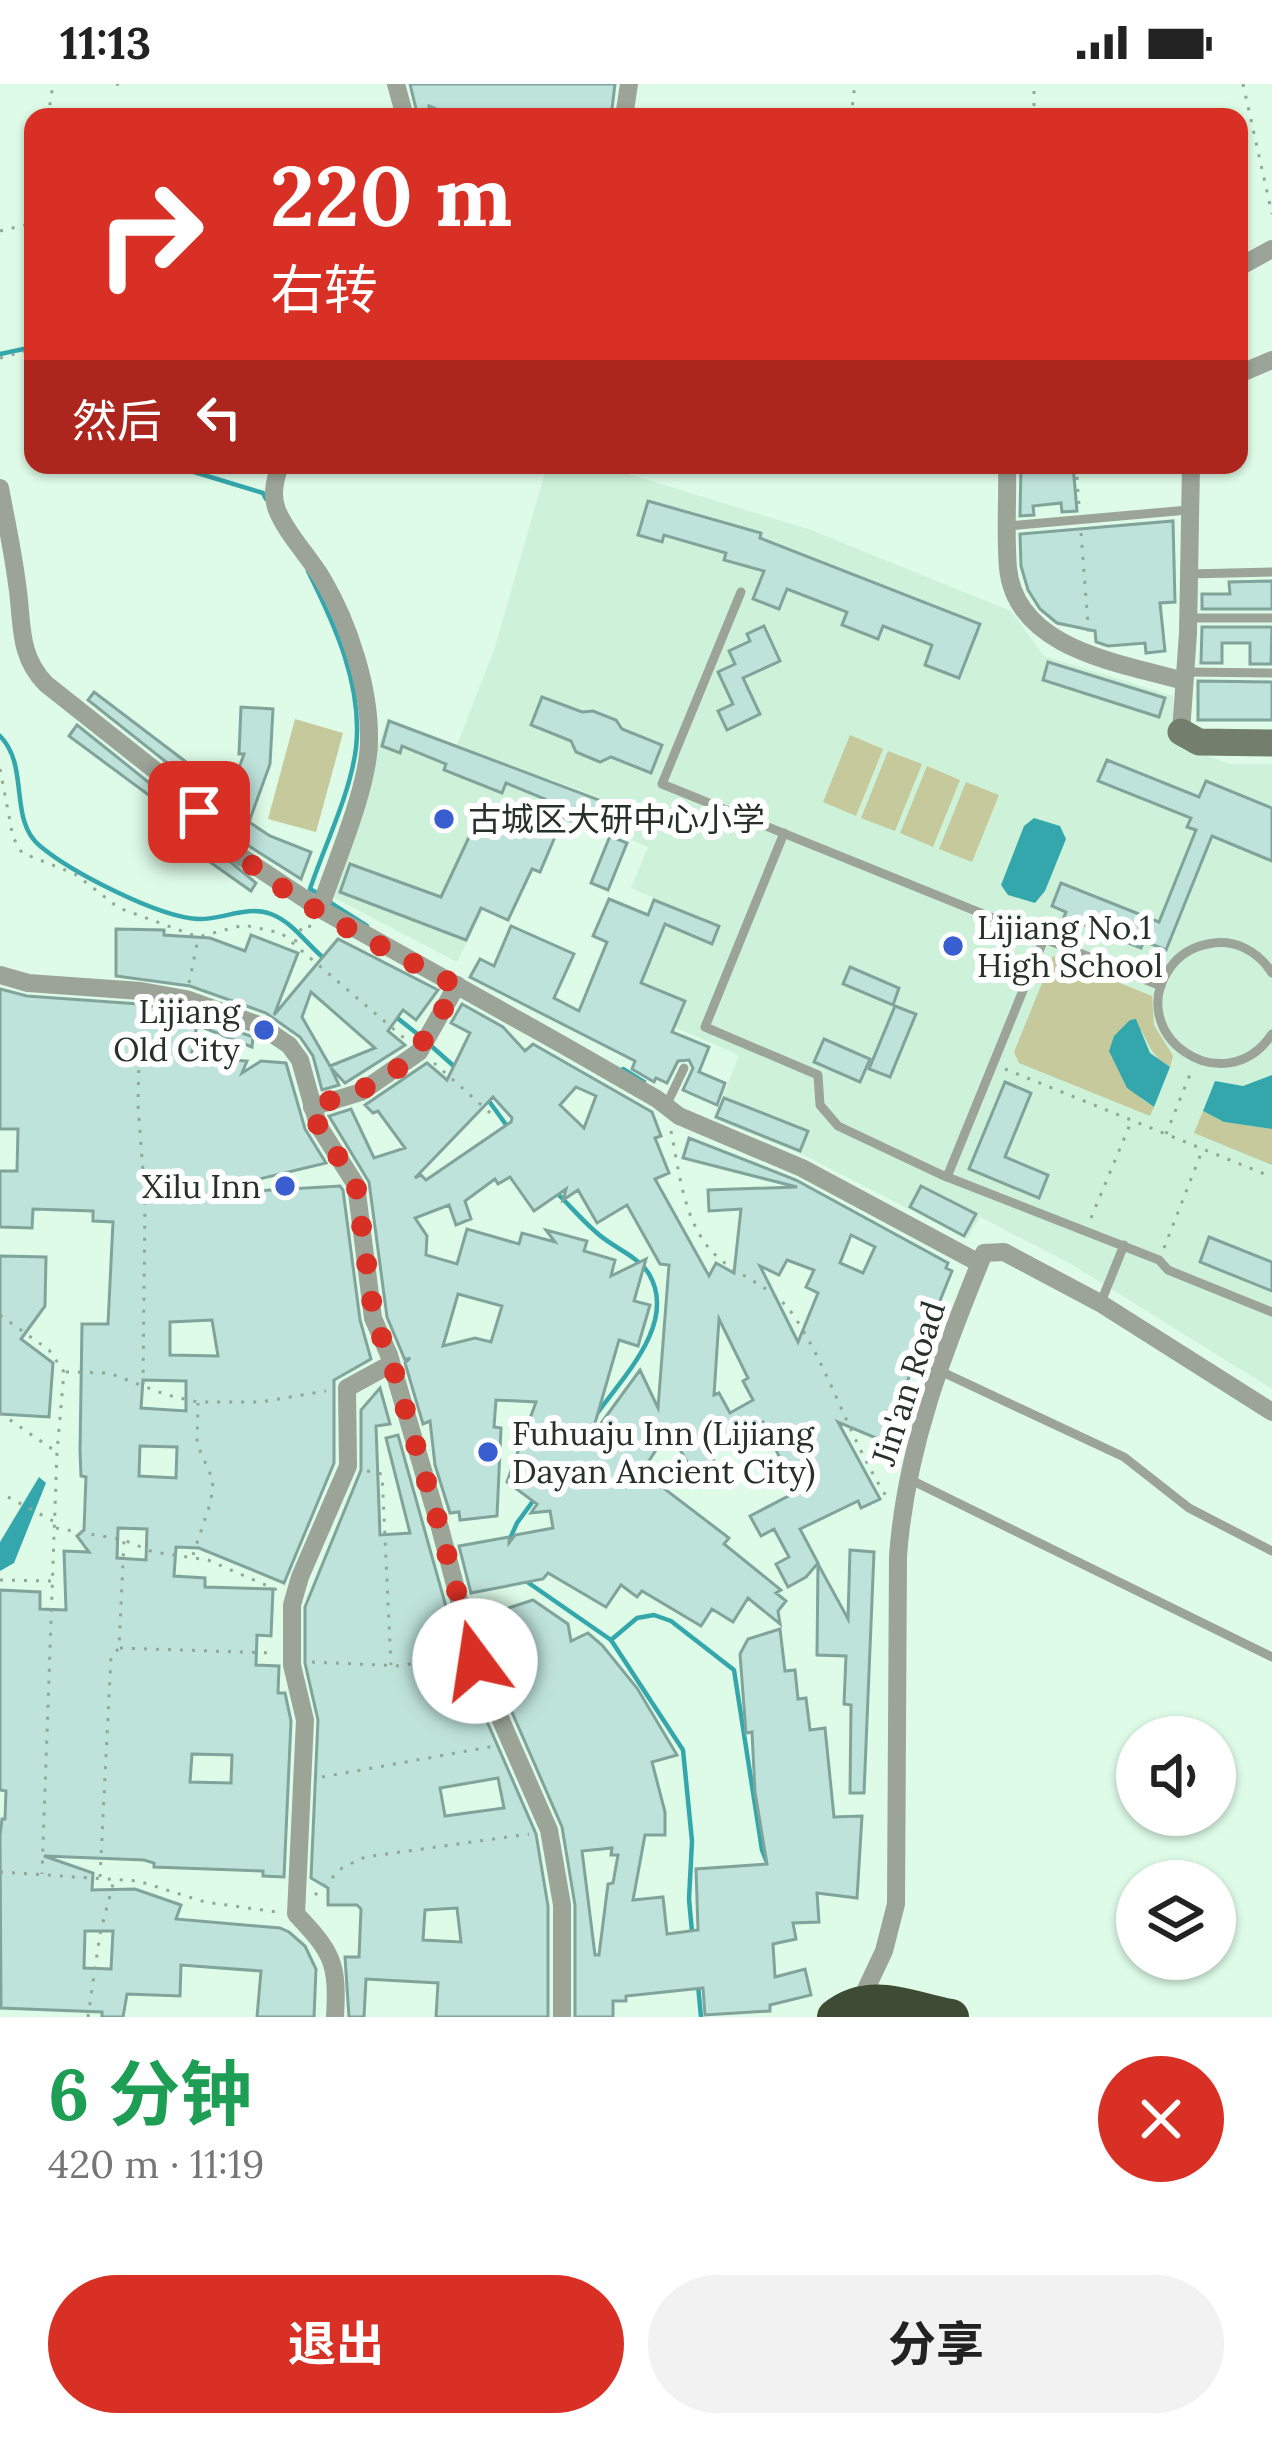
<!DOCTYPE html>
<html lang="zh">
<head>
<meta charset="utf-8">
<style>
  :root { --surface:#fff; --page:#f2f2f2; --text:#222; --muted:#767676; --accent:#d93025 }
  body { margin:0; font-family:Lora,"Noto Sans SC",serif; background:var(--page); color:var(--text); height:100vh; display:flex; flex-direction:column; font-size:45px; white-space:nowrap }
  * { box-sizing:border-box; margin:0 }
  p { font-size:39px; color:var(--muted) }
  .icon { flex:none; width:66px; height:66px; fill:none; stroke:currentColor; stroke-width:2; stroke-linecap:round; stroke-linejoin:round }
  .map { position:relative; height:1933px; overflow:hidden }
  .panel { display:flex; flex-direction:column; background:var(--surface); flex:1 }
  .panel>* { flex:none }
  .hud { position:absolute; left:24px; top:24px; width:1224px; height:366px; border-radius:24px; box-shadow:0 3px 9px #0004; background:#d93025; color:#fff; overflow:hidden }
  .tools { position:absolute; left:1116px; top:1632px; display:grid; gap:24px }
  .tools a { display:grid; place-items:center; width:120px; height:120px; border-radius:50%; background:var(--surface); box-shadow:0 3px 9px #0004; font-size:60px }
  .pin { position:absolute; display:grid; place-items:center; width:102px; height:102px; color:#fff; margin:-51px; border-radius:24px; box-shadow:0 6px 18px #0006 }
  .me { position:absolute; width:132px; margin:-66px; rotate:346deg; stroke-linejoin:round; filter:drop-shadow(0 0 9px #0008) }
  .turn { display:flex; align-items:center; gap:42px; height:252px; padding:0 48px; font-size:54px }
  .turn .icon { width:156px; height:156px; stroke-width:2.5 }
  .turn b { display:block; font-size:84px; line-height:102px }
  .then { display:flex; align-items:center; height:114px; padding:0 48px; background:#0003; gap:24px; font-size:45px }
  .round { display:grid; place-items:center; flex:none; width:126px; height:126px; border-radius:63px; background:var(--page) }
  .head { display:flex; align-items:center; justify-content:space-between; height:204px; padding:0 48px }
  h1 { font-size:72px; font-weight:700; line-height:90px; color:#1e9e55 }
  .button { display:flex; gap:24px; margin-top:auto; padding:24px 48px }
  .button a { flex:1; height:138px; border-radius:72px; background:var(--accent); color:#fff; font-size:48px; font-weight:700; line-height:138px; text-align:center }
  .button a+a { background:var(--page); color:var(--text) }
  .status { display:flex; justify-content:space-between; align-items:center; height:84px; padding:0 60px; background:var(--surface); direction:ltr }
  .status svg { height:33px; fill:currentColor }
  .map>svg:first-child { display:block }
  .built { fill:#cef2d9 }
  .green { fill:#c6c99b }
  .water { fill:#34a7ad }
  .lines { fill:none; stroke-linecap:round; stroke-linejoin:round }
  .stream { stroke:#34a7ad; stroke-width:4.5 }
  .building { fill:#bee3da; stroke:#80a49b; stroke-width:3; fill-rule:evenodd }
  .path { stroke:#91a798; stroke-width:3; stroke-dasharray:3 9; stroke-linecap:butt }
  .lane { stroke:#9ca498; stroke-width:9 }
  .street { stroke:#9ca498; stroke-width:18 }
  .secondary { stroke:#737e6d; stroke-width:27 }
  .highway { stroke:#3e4c35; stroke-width:36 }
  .route { stroke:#d93025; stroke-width:21; stroke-dasharray:0 37.8 }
  .poi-dot { fill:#395ecf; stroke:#fff; stroke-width:4.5 }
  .labels { text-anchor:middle; stroke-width:12; stroke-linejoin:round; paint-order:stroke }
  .poi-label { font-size:33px; fill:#26312a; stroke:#fff; text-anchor:start }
  .street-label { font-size:33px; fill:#26312a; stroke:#fff }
</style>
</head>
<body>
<div class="status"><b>11:13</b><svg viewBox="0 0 49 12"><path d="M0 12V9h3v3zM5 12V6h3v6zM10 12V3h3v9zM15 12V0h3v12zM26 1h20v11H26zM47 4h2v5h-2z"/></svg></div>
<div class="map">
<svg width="1272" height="1933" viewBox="0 0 1272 1933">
  <rect width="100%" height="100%" fill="#defbe7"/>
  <polygon class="built" points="547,381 599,381 811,446 1011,527 1044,572 1173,612 1175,660 1229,680 1272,680 1272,1305 1071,1180 980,1133 967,1155 802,1070 714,1035 739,971 674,943 600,940 654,814 631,804 648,763 617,750 626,724 548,694 517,775 510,774 457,878 331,812 387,635 457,661 495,563"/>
  <g class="green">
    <polygon points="295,635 343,649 316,748 268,735"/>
    <polygon points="850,651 883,665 856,732 823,718"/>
    <polygon points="888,667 922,680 895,747 861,734"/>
    <polygon points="927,682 960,696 933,763 900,749"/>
    <polygon points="966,698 999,711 972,778 939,765"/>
    <path d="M1053,872l99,40 2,29 19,31 -3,11c-26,-14 -20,-34 -40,-47 -24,33 -9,68 24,87l-4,9 -131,-53 -5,-11z"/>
    <polygon points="1203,1027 1224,1038 1272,1045 1272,1081 1194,1049"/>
  </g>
  <g class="water">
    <polygon points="1034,734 1060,742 1066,755 1045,807 1035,819 1008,811 1001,801 1024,742"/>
    <polygon points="1136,935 1150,969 1170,983 1154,1023 1127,1004 1109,967 1114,952 1130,936"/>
    <polygon points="1272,991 1272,1045 1224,1038 1203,1027 1215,997 1243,1002"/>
    <polygon points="39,1393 46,1399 14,1479 0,1487 0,1458"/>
  </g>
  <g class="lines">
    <g class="stream">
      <polyline points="0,270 33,263"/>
      <polyline points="171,381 263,409 266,415"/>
      <path d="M308,487c27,54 55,115 48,177 -6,47 -31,96 -46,141l7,4"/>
      <path d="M0,652c30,30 8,84 40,110 31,26 118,71 158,73 24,1 49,-14 73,-5 22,8 37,32 56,47"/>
      <polyline points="326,816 367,842"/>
      <polyline points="396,933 420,952"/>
      <polyline points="429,960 456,984"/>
      <polyline points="623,985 644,998"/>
      <polyline points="486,1013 507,1042"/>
      <path d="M557,1109c13,13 26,28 40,40 15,14 41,23 52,41 29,49 -27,104 -53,141"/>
      <polyline points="508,1459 517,1439 536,1413"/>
      <polyline points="523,1495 611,1556 683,1666 692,1757 689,1815 692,1848"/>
      <polyline points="611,1556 637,1534 654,1531 671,1537 734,1586 762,1766 768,1781"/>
      <polyline points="698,1901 701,1933"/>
    </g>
  </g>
  <g class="building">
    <polygon points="410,0 615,0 611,33 455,33 429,22 428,33 418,33"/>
    <polygon points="1021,381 1073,381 1077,427 1062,428 1061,419 1033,422 1034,431 1020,432"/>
    <polygon points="648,417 761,449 760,454 980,540 959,594 925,581 932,561 883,542 878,555 842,541 847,528 787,505 779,525 753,515 764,487 724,476 726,469 664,451 662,458 638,451"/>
    <polygon points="1173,437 1175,518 1160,519 1165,567 1146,569 1145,559 1108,562 1096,558 1095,547 1057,539 1040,525 1028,506 1021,482 1020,450"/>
    <polygon points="1272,497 1272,525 1202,525 1202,510 1230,510 1229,498"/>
    <polygon points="764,542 780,577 743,594 760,630 727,646 718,627 733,620 718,588 735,580 729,567 750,557 747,550"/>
    <polygon points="1202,543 1272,543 1271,580 1250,580 1250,559 1222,559 1222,579 1201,579"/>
    <polygon points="1048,578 1165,614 1159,633 1043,596"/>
    <polygon points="1198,597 1272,598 1272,636 1198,636"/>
    <polygon points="94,608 190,681 227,718 244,670 239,670 241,623 273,625 270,680 249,738 270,752 311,768 301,795 249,762 175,685 88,616"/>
    <polygon points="542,613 582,628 593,627 616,636 622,645 662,661 651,689 611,673 600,678 576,668 571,657 531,641"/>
    <polygon points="389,637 623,725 612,753 563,734 540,788 532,785 508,836 481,824 466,856 340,808 350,780 441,813 484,721 534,740 545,715 506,699 502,709 444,686 446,680 402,662 400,669 382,662"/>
    <polygon points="77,641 157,705 163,711 158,718 69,652"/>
    <polygon points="1107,676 1199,713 1206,697 1272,724 1272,777 1212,752 1166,866 1144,857 1141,864 1064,833 1066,828 1052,822 1061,799 1159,838 1196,746 1187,743 1191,734 1098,697"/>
    <polygon points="176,733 256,799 251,807 166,747"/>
    <polygon points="610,752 627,759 608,806 591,799"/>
    <polygon points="609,815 648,831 654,816 719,842 712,860 665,840 641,899 685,917 672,948 709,963 699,988 725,999 717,1021 683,1006 693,984 689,976 678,977 667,999 656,994 654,998 632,985 635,977 470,893 480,875 494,882 511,842 574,870 554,914 579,927 607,858 593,852"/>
    <path d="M116,845l48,1v5l46,3 35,13 6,-16 47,18 -24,62 64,-76 100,51 -22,30 -13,-10 -15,21 17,14 -60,38 -14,-15 8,17 -17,5 -9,-34 -13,-19 -34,-24 -76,-27 -74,-10zM311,908l64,56 -45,18 -28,-49z"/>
    <polygon points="850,883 899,904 893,921 843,900"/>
    <path d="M0,905l27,7 112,8 44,8 70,25 -1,10 -55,-22 -6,32 56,4 -5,12 19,-12 25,2 19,66 21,34 -75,18 1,10 88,-5 3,4 17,130 11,39 -37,21v83l-50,120 -85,-35 -23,-1 -2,29 31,2v9l68,2 -2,47 -14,-1 -1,30 23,1 -1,27h7l6,28 -7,156 -21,-1v-5l-109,-4v-4l-10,-3 -100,-4 49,17 -1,17 43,-1 46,16 -5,14 104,9 9,4 16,14 11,23 -2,48h-57l4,-46 -80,-6 -1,31 -53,-2 -4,23h-21v-5l-101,-4 -1,-173 2,-16h3l1,-28 -6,-1v-200l40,2v17l26,1 -2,-59 25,1 -12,-16 7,-6 2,-53 -5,-1 -1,-25 2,-127h26l5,-102 -20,-1v-10l-60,-2 -1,19 -32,-1v-56h17l1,-42h-18zM212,1236l6,36 -48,-1v-33zM143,1296l43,1v30l-45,-3zM140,1362l37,1 -1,31 -37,-2zM118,1444l29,1 -1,31 -29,-2zM192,1670l40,1 -1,28 -41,-1zM85,1847h28l-2,38 -27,-1z"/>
    <path d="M462,920l41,23 22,24 8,-7 119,68 9,24 -6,2 14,35 -14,6 54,97 7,-13 18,10 7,-64 -32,2 -1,-21 89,-3 -114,-29 6,-20 107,42 152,83 -2,5 6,3 -69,170 -45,-19 42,77 -19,9 -3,-7 -58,28 18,34 -12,14 -18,10 -12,-23 13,-7 -15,-28 -13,7 -11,-20 46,-24 -33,-70 -54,30 12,21 -21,12 -31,-55 -22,34 21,14 -6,9 67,51 -5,6 57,46 -5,3 10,8 -8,10 2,13 -32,-26 -15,24 -21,-13 -11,17 -59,-35 -5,6 -16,-12 -15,22 -58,-34 -5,6 -72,14 -12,-47 50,-9v6l6,-8 38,-7 -3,-17 -19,2 6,-9 -30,-22 29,-80 -40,-2 -2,27 7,1 -4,88 -37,4 -1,-8 -9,1 -15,-48 -5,-44 -7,3 -18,-61 5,-5 -5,2 -18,-43 -18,-135 -40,-66 22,-7 23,49 31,-10 -27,-37 -5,2 -8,-8 62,-42 20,17 23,-47 -19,-10zM576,1003l20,9 -12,32 -24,-23zM493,1013l19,21 -1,4 -85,58 -5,-5 -6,3zM510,1093l24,34 32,-22 -3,11 15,-10 19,33 30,-18 33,59 9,1 -11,143 -18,-38 -49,67 28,-97 19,6 12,-41 -16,-4 12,-42 -35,17 4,-16 -31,-9 3,-10 -41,-11 9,12 -33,-9 -3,11 -52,-15 -10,35 -31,-9 1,-19 -12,-18 34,-13 7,20 15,-6 -6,-18 30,-22 3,5zM851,1151l24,12 -12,26 -23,-10zM787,1176l27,10 -8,17 12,6 -20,49 -38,-76 19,9zM458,1210l44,12 -11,36 -16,-4 -32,8zM719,1235l29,59 -5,3 10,19 -23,13 -11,-20 -5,2z"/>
    <polygon points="895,922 916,930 890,993 869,985"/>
    <polygon points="824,955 870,975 860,998 814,978"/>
    <polygon points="1005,998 1031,1009 1005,1073 1048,1091 1039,1114 969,1085"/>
    <polygon points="724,1014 808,1047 800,1067 716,1033"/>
    <polygon points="921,1102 976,1130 964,1152 910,1123"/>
    <polygon points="1209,1153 1272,1178 1272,1207 1200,1178"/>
    <polygon points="0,1172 46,1173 45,1222 21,1255 53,1279 49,1333 0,1330"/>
    <path d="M380,1304l10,36 -14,2 4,109 30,-2 -24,-95 12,-3 64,229 74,170 12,72v111h-112l2,-34 -72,-4 -2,38h-15l-4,-60h14l2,-48 -4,-4h-29v-17l-17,-10 7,-158 -13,-57v-56l56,-137v-60zM498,1694l6,30 -59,8 -5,-28zM457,1824l4,34 -38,-2 2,-30z"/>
    <polygon points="850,1466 874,1468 864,1709 850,1709 851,1621 844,1620 846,1572 817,1571 818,1480 848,1535"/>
    <path d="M533,1516l35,24 3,17 17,-8 14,12 35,43 40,67 -25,7 13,50v23h-20l-12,65 30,-3 4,37 31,-4 -2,-61 71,-5 -12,-72 -3,-60 -6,1 -6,-79 8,-15 32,-10 5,42 10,-1 3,29 8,-1 4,32 15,-2 9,89 28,-1 -5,82 -40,-5 2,29 -26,1 3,16 -23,5 2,33 30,-8 6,26 -41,10v6l-65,4 -2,-27 -77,8v5h-13v16h-38v-112l-13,-78 -74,-170 -10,-39zM612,1764l-1,7h7l-5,28 -5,1 -9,71h-4l-13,-104z"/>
  </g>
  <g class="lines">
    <g class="path">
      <polyline points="116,0 122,1"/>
      <polyline points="1243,0 1272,130"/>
      <polyline points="1034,22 1034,0"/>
      <polyline points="425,27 443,33"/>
      <polyline points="48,33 53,0"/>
      <polyline points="851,33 855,0"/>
      <polyline points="0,147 29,140 33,110"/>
      <polyline points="1239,248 1243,270"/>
      <polyline points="0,274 33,265"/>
      <polyline points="1076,381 1079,421"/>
      <polyline points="1081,449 1089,553"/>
      <polyline points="0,685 13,753 22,769 75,790 119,824 198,853 244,841 281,849 404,954"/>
      <polyline points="295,858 303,841 314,843"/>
      <polyline points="189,899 198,855"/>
      <polyline points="140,926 138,1021 145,1115 143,1300"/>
      <polyline points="434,979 496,1034"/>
      <polyline points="1005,985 1272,1093"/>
      <path d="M671,1047c9,44 13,99 50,129 25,20 54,28 73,56 37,56 56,125 94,183"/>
      <polyline points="1166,1050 1191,988"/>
      <polyline points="1091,1134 1131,1038"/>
      <polyline points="1164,1164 1202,1067"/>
      <polyline points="0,1231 49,1266 64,1288 57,1368 42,1790"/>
      <polyline points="66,1288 109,1289 167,1311 198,1318 260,1318 326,1307"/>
      <polyline points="0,1329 55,1367"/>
      <polyline points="367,1387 382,1390 391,1581"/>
      <polyline points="8,1413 53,1437"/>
      <polyline points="56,1444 124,1456 153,1468 208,1476 277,1506"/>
      <polyline points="193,1471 211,1417 213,1396 197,1360 198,1319"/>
      <polyline points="0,1496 52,1497"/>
      <polyline points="120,1564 272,1569"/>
      <polyline points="312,1578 402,1582 457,1568"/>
      <polyline points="322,1693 495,1662"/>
      <polyline points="0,1788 138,1797 205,1818 277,1828"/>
      <polyline points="100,1793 111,1573 119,1564 124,1456"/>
      <polyline points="315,1811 342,1784 365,1773 529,1750"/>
      <polyline points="88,1933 100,1850 114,1796"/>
    </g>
    <g class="lane">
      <polyline points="1008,442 1188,426"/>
      <polyline points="1189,490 1272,488"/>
      <polyline points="741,508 662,700 1161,902"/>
      <polyline points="1188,534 1272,534"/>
      <polyline points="1185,588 1272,589"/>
      <polyline points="784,749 705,943 818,991 820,1021 838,1042 942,1091 1159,1176 1168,1186 1272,1228"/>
      <path d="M1272,889c-14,-22 -38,-35 -64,-29 -16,3 -29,11 -38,24 -47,66 54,137 102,66"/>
      <polyline points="666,1022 684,984"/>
      <polyline points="947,1093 1044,855"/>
      <polyline points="1101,1218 1124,1161"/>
      <polyline points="938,1286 1124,1373 1189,1424 1272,1467"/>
      <polyline points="907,1394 1272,1573"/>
    </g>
    <g class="street">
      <polyline points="396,0 405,33"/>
      <polyline points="624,33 629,0"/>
      <polyline points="1239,183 1272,165"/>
      <polyline points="1239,290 1272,276"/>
      <path d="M280,381c-5,15 -9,30 -3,45 10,25 33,47 46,70 26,44 47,109 46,160 0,47 -34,123 -49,169"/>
      <path d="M1007,381c1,34 -2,69 1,103 8,82 114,95 176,113"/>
      <path d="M0,404c6,32 13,64 17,96 6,37 0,71 29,100l120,95 74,77 80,53 243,136 94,54 22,17 123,52 177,95"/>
      <polyline points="1181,648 1188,549 1191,381"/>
      <polyline points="0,891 28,899 141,907 186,915 259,941 289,961 300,976 318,1041 356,1101 373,1234 389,1271 440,1444 475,1577 549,1746 562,1821 562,1933"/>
      <polyline points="312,1023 361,1008 419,968 457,901"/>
      <path d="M859,1920l25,-53 12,-47 2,-348c8,-108 45,-203 86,-303l20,-1 96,51 172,109"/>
      <path d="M335,1933c3,-54 -2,-64 -39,-103l9,-194 -13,-55v-60l8,-28 48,-111 -1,-78 44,-24"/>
    </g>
    <polyline class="secondary" points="1181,648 1199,658 1272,659"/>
    <path class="highway" d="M835,1933c36,-29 76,-7 116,0"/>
  </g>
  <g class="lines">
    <path class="route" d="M199,728c63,80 170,127 258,174 -45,78 -55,94 -145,120l6,19 38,60 18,133 18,46 48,164 35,133"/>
  </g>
  <g class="poi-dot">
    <circle cx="444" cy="735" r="12"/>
    <circle cx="953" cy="862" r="12"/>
    <circle cx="264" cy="946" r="12"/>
    <circle cx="285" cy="1102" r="12"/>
    <circle cx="488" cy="1368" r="12"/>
  </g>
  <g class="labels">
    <g class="poi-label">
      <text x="468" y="747">古城区大研中心小学</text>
      <text x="977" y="855">Lijiang No.1<tspan x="977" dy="38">High School</tspan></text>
      <text x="240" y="939" text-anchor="end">Lijiang<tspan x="240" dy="38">Old City</tspan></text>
      <text x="261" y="1114" text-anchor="end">Xilu Inn</text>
      <text x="512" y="1361">Fuhuaju Inn (Lijiang<tspan x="512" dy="38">Dayan Ancient City)</tspan></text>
    </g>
    <g class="street-label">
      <text transform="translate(908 1299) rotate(-72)" y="12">Jin'an Road</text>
    </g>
  </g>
</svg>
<div class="tools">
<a><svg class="icon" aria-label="sound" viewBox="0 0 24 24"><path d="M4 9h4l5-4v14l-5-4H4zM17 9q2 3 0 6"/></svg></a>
<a><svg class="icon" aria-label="layers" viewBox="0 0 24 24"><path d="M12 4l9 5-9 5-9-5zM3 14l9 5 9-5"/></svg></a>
</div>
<div class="pin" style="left:199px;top:728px;background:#d93025"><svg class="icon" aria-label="arrive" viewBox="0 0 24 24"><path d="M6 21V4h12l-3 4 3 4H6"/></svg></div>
<svg class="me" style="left:475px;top:1577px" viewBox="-20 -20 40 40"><circle r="19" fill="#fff"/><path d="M0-13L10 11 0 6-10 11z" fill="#d93025"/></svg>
<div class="hud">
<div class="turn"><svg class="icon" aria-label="right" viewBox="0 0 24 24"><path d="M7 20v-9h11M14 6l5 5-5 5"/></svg><div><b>220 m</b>右转</div></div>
<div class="then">然后<svg class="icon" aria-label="left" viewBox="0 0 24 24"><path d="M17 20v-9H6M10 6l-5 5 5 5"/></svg></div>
</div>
</div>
<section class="panel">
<div class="head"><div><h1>6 分钟</h1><p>420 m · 11:19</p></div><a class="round" style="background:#d93025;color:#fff"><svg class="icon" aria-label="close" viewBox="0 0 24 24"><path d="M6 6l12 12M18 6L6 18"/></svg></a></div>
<div class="button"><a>退出</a><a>分享</a></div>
</section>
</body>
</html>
